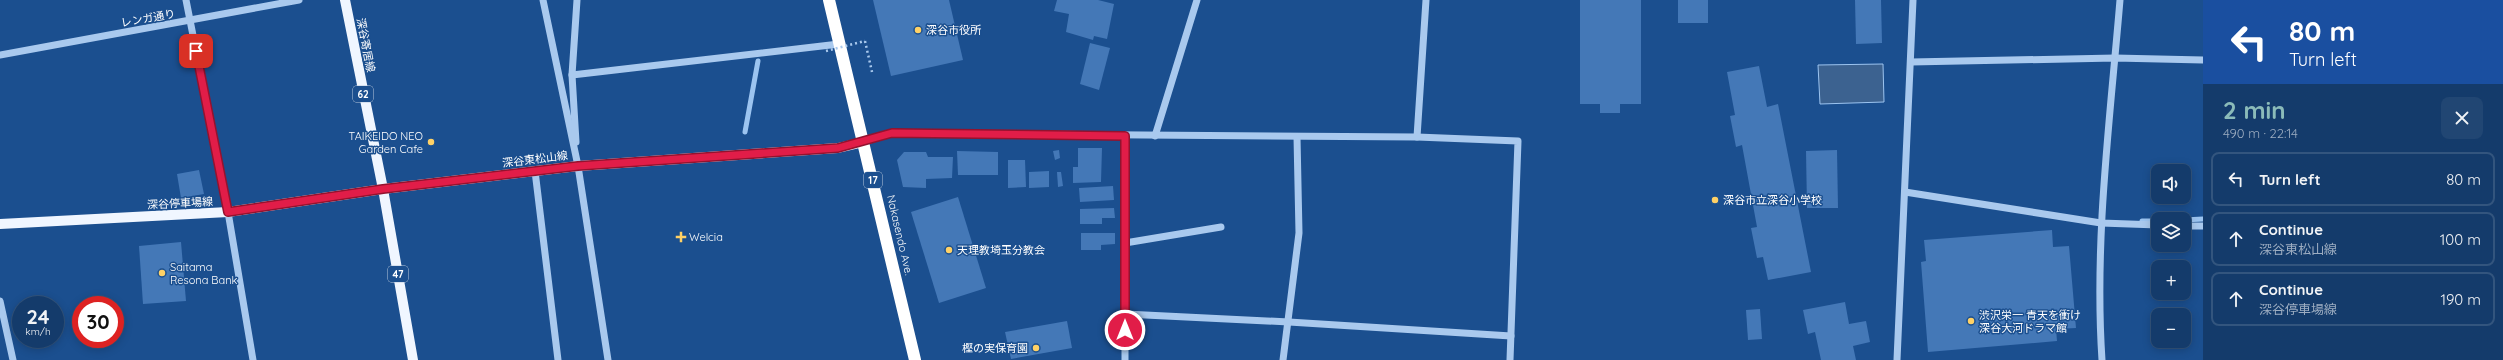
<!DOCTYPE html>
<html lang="en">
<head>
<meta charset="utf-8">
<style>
  :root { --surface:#143b6b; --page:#214673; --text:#f1f3f6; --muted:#9dadc1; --line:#33557e; --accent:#8bbbb9 }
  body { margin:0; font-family:Quicksand,"Noto Sans JP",sans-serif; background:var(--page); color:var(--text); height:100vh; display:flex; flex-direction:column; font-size:15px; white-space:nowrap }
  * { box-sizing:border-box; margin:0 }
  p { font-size:13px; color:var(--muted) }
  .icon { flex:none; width:22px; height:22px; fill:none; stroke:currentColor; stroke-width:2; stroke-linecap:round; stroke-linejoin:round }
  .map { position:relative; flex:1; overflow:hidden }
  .drawer { display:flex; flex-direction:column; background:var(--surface); width:300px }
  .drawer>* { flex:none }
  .hud { background:#1a4fa0; color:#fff; overflow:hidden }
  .controls { position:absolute; left:2151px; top:164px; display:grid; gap:8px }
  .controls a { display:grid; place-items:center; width:40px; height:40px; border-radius:8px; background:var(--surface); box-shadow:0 2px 10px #0003,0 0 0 1px var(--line); font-size:20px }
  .speed { position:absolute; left:12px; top:296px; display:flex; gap:8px; font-size:20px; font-weight:700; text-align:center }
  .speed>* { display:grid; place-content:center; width:52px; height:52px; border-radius:50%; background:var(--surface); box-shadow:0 2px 10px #0003,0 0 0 1px var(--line); line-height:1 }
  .speed small { font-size:10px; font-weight:400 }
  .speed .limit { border:6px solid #d22; background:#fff; color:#111 }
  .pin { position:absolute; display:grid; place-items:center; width:34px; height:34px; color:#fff; margin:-17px; border-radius:8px; box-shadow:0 2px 6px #0006 }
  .me { position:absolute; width:44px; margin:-22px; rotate:0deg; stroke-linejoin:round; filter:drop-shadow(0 0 3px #0008) }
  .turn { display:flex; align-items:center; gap:14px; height:84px; padding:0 20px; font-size:18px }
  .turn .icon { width:52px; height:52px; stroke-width:2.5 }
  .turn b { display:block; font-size:28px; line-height:34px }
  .round { display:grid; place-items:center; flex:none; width:42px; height:42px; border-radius:8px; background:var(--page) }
  .headline { display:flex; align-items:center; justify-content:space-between; height:68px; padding:0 20px }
  h1 { font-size:24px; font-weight:700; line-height:30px; color:var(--accent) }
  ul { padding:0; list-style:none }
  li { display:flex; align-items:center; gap:12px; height:54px; margin:0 8px 6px; padding:0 12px; border:2px solid var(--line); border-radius:8px }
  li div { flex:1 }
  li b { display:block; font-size:15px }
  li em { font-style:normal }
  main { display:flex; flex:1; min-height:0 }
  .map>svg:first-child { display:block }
  .water { fill:#3c6290; stroke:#9cc4f0 }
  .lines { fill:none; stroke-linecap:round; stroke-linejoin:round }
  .stream { stroke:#9cc4f0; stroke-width:5 }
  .building { fill:#4478b7 }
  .path { stroke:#a9c9ee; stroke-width:2.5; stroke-dasharray:2 3; stroke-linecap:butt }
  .minor { stroke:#a9c9ee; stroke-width:7 }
  .major { stroke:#f0f6ff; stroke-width:10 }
  .highway { stroke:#fff; stroke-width:12 }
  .path-bridge { stroke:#a9c9ee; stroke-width:2.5; stroke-dasharray:2 3; stroke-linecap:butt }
  .route-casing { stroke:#92132f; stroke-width:10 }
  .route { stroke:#e11d48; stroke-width:7 }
  .poi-dot { fill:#ffd166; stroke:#1b4f8f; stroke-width:1.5 }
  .labels { text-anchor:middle; stroke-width:3; stroke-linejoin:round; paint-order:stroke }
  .shield { fill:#1b4f8f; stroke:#bbcadd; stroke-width:1 }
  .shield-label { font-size:10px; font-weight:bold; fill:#fff }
  .street-label { font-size:11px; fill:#fff; stroke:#1b4f8f }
  .poi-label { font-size:11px; fill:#fff; stroke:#1b4f8f; text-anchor:start }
</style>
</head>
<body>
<main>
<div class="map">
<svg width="2203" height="360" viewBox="0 0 2203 360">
  <rect width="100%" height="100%" fill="#1b4f8f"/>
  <polygon class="water" points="1883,64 1884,102 1820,104 1818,65"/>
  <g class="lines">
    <g class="stream">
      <polyline points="745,132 758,61"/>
      <polyline points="2184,220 2203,219"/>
      <polyline points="2142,221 2158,221"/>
    </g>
  </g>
  <g class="building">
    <polygon points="873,0 949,0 963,60 891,76"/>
    <polygon points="1057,0 1098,0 1114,4 1107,39 1094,36 1093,40 1066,32 1069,14 1054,11"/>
    <polygon points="1580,0 1641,0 1641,104 1620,104 1620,113 1600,113 1600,104 1580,104"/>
    <rect x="1678" y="0" width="30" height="23"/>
    <polygon points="1855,0 1881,0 1882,43 1856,44"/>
    <polygon points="1090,43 1110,48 1099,90 1080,84"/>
    <polygon points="1759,66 1767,107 1778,104 1811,272 1768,280 1763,257 1757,258 1751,228 1757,227 1742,145 1736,147 1730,116 1735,115 1727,72"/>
    <polygon points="1078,148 1102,148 1101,182 1073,183 1073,167 1078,167"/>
    <polygon points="1059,150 1060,158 1055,160 1053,151"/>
    <polygon points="1837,150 1838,208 1807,208 1806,151"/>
    <polygon points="957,151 998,152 998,175 958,175"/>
    <polygon points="904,152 926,152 928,157 953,157 952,178 926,179 926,188 903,187 897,160"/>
    <polygon points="1008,160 1025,160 1026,187 1008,188"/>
    <polygon points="199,170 204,194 181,198 177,174"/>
    <polygon points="1049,171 1049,187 1029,188 1029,172"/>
    <polygon points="1057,172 1061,172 1063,186 1058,187"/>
    <polygon points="1113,186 1114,200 1080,202 1079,188"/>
    <polygon points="958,197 986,288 939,303 911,212"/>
    <polygon points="1114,208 1115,218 1102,218 1102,224 1080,224 1080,209"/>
    <polygon points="2052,230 2053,247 2069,246 2076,328 2056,329 2057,341 1928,352 1921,262 1926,261 1924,240"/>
    <polygon points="1081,233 1115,233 1115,244 1101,245 1101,250 1081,250"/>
    <polygon points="181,242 186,301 143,304 139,246"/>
    <polygon points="1845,302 1849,324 1866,321 1870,342 1853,346 1856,360 1821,360 1815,332 1808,334 1803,310"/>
    <polygon points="1760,309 1762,339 1748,340 1746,310"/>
    <polygon points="1067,321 1072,348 1011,359 1005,332"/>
  </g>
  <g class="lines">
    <polyline class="path" points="865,41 872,72"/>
    <g class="minor">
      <polyline points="186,0 228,212 253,360"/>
      <polyline points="543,0 578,166 608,360"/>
      <polyline points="0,55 299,0"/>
      <polyline points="1911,62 2115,58 2203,60"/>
      <polyline points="572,75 839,44"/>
      <polyline points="1125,136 1125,360"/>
      <polyline points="1155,136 1197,0"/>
      <polyline points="1417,137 1426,0"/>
      <polyline points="576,142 572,75 577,0"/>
      <polyline points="864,142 892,133 1417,137 1518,141 1510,360"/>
      <polyline points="535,171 558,360"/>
      <polyline points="1905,192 2101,223 2158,225"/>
      <polyline points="2184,226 2203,226"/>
      <polyline points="1125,243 1221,227"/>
      <polyline points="0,301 13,360"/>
      <polyline points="1125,314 1289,322 1511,336"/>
      <polyline points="1283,360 1299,233 1297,137"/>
      <polyline points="1897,360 1913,0"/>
      <path d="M2102,360c-8,-120 8,-240 18,-360"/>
    </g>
    <g class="major">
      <polyline points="345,0 383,189 413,360"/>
      <polyline points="0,224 228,212 383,189 578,166 838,148 864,142"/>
    </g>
    <polyline class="highway" points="829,0 915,360"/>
    <polyline class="path-bridge" points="826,51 865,41"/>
  </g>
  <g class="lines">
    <g class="route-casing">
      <polyline id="route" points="196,51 228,212 383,189 578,166 838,148 892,133 1125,136 1125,330"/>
    </g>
    <use href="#route" class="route"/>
  </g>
  <g class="poi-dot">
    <circle cx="918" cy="30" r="4"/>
    <circle cx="431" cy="142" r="4"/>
    <circle cx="1715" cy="200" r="4"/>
    <path d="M679 231h4v4h4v4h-4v4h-4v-4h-4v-4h4z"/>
    <circle cx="949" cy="250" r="4"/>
    <circle cx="162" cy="273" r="4"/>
    <circle cx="1971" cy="321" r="4"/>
    <circle cx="1036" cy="348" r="4"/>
  </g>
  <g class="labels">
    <g class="shield">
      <rect x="353" y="86" width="20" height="16" rx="3"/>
      <rect x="864" y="172" width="18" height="16" rx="3"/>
      <rect x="388" y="266" width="20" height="16" rx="3"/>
    </g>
    <g class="shield-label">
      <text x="363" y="98">62</text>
      <text x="873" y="184">17</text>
      <text x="398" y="278">47</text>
    </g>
    <g class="street-label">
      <text transform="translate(148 18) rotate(-10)" y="4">レンガ通り</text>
      <text transform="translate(366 45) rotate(79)" y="4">深谷寄居線</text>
      <text transform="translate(535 159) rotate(-7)" y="4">深谷東松山線</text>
      <text transform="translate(180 203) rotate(-3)" y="4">深谷停車場線</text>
      <text transform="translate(900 235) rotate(77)" y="4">Nakasendo Ave.</text>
    </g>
    <g class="poi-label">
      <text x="926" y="34">深谷市役所</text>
      <text x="423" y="140" text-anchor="end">TAIKEIDO NEO<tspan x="423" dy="13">Garden Cafe</tspan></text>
      <text x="1723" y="204">深谷市立深谷小学校</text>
      <text x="689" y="241">Welcia</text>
      <text x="957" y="254">天理教埼玉分教会</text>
      <text x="170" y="271">Saitama<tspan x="170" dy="13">Resona Bank</tspan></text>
      <text x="1979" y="319">渋沢栄一 青天を衝け<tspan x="1979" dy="13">深谷大河ドラマ館</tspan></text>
      <text x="1028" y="352" text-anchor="end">樫の実保育園</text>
    </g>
  </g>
</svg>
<div class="controls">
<a><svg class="icon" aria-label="sound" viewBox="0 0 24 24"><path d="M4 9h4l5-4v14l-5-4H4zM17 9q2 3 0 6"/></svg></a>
<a><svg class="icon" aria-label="layers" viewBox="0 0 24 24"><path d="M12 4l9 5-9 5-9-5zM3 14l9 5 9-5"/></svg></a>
<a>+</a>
<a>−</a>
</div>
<div class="speed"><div>24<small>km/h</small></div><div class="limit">30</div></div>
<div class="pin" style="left:196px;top:51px;background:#d93025"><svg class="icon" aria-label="arrive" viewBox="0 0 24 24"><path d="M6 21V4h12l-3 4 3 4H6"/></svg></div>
<svg class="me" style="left:1125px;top:330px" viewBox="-20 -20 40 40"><circle r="17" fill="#e11d48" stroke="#fff" stroke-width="3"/><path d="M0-11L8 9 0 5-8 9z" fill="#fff"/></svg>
</div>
<section class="drawer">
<div class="hud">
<div class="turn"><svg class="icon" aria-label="left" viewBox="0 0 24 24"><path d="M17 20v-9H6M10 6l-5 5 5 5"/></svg><div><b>80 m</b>Turn left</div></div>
</div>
<div class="headline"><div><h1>2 min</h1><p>490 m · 22:14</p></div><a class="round"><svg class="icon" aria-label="close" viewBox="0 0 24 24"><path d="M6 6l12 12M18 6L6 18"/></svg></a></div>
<ul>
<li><svg class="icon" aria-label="left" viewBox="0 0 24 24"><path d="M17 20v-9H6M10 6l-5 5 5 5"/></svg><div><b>Turn left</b></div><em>80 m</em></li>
<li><svg class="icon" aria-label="ahead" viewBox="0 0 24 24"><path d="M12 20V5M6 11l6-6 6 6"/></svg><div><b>Continue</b><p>深谷東松山線</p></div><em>100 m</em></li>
<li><svg class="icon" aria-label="ahead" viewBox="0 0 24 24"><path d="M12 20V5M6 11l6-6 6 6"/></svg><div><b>Continue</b><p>深谷停車場線</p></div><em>190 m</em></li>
</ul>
</section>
</main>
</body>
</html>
